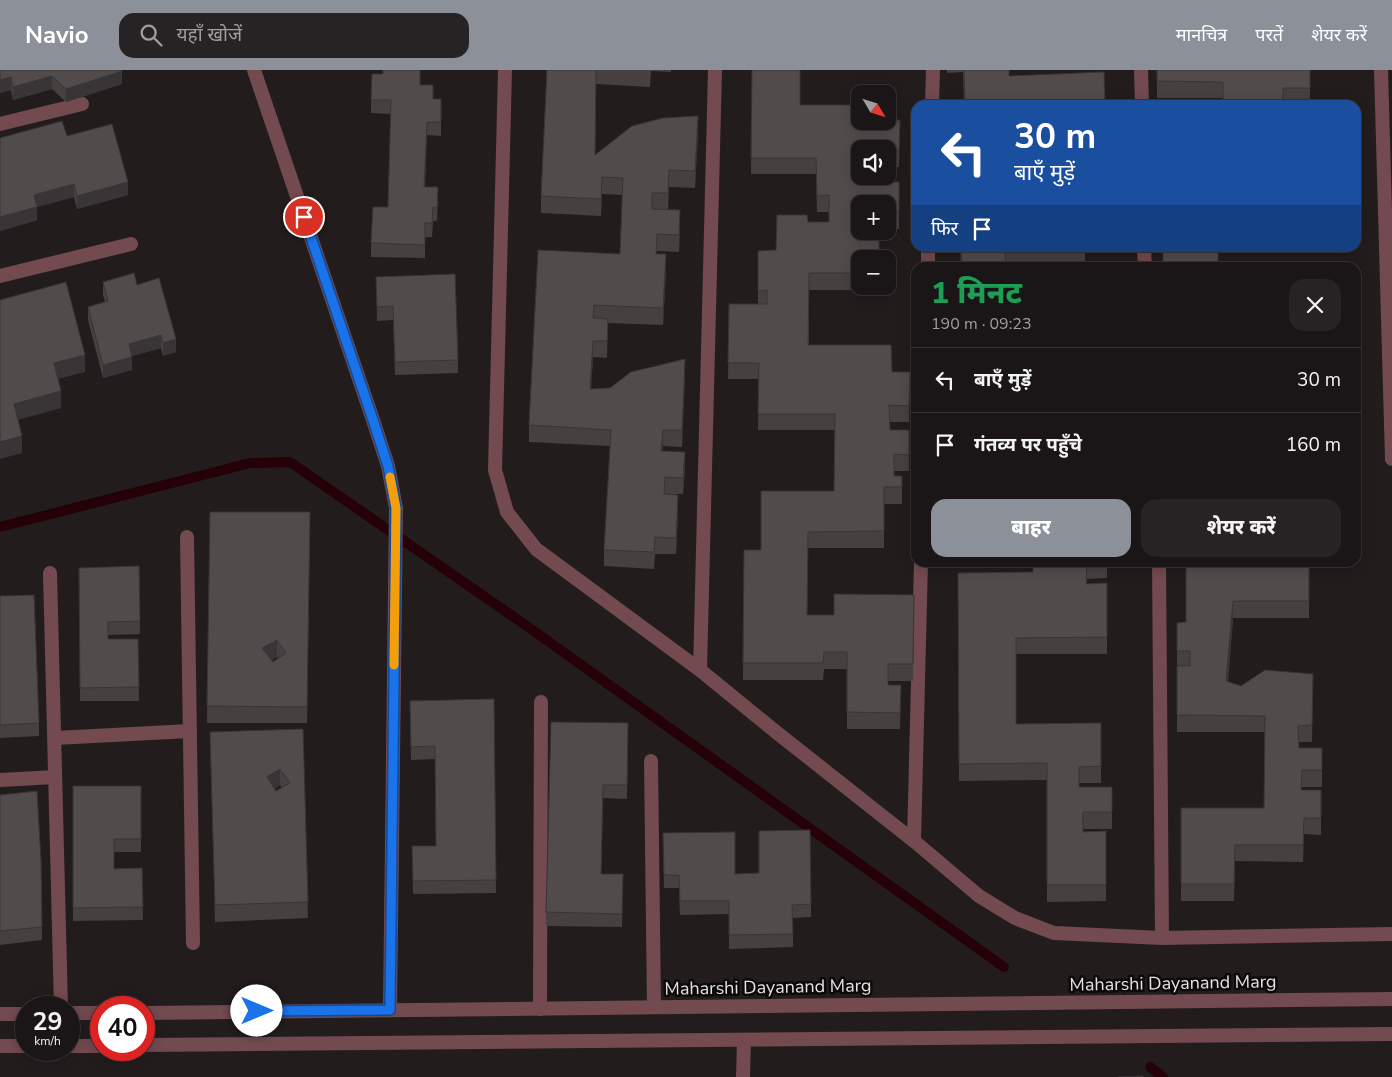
<!DOCTYPE html>
<html lang="hi">
<head>
<meta charset="utf-8">
<style>
  :root { --surface:#1a1516; --page:#272223; --text:#f1f3f6; --muted:#9f9fa1; --line:#383435; --accent:#8c9099 }
  body { margin:0; font-family:"Nunito Sans","Noto Sans Devanagari",sans-serif; background:var(--page); color:var(--text); height:100vh; display:flex; flex-direction:column; font-size:19px; white-space:nowrap }
  * { box-sizing:border-box; margin:0 }
  p { font-size:16px; color:var(--muted) }
  .icon { flex:none; width:28px; height:28px; fill:none; stroke:currentColor; stroke-width:2; stroke-linecap:round; stroke-linejoin:round }
  .map { position:relative; flex:1; overflow:hidden }
  .panel { position:absolute; left:911px; top:192px; width:450px; height:305px; display:flex; flex-direction:column; background:var(--surface); border-radius:15px; box-shadow:0 2px 12px #0003,0 0 0 1px var(--line) }
  .panel>* { flex:none }
  .banner { position:absolute; left:911px; top:30px; width:450px; height:152px; border-radius:15px; box-shadow:0 2px 12px #0003,0 0 0 1px var(--line); background:#1a4fa0; color:#fff; overflow:hidden }
  .needle { width:32px; rotate:128deg }
  .fabs { position:absolute; left:851px; top:15px; display:grid; gap:10px }
  .fabs a { display:grid; place-items:center; width:45px; height:45px; border-radius:10px; background:var(--surface); box-shadow:0 2px 12px #0003,0 0 0 1px var(--line); font-size:25px }
  .speed { position:absolute; left:15px; top:926px; display:flex; gap:10px; font-size:25px; font-weight:700; text-align:center }
  .speed>* { display:grid; place-content:center; width:65px; height:65px; border-radius:50%; background:var(--surface); box-shadow:0 2px 12px #0003,0 0 0 1px var(--line); line-height:1 }
  .speed small { font-size:12px; font-weight:400 }
  .speed .limit { border:8px solid #d22; background:#fff; color:#111 }
  .pin { position:absolute; display:grid; place-items:center; width:42px; height:42px; color:#fff; margin:-21px; border:2px solid #fff; border-radius:50%; box-shadow:0 1px 5px #0007 }
  .me { position:absolute; width:55px; margin:-28px; rotate:90deg; stroke-linejoin:round; filter:drop-shadow(0 0 4px #0008) }
  .turn { display:flex; align-items:center; gap:18px; height:105px; padding:0 20px; font-size:22px }
  .turn .icon { width:65px; height:65px; stroke-width:2.5 }
  .turn b { display:block; font-size:35px; line-height:42px }
  .then { display:flex; align-items:center; height:48px; padding:0 20px; background:#0003; gap:10px; font-size:19px }
  .round { display:grid; place-items:center; flex:none; width:52px; height:52px; border-radius:15px; background:var(--page) }
  .headline { display:flex; align-items:center; justify-content:space-between; height:85px; padding:0 20px }
  h1 { font-size:30px; font-weight:800; line-height:38px; color:#1e9e55 }
  .cta { display:flex; gap:10px; margin-top:auto; padding:10px 20px }
  .cta a { flex:1; height:58px; border-radius:15px; background:var(--accent); color:#fff; font-size:20px; font-weight:800; line-height:58px; text-align:center }
  .cta a+a { background:var(--page); color:var(--text) }
  ul { padding:0; list-style:none }
  li { display:flex; align-items:center; gap:15px; height:65px; padding:0 20px; border-top:1px solid var(--line) }
  li div { flex:1 }
  li b { display:block; font-size:19px }
  li em { font-style:normal }
  header { display:flex; align-items:center; gap:30px; box-sizing:border-box; height:70px; padding:0 25px; background:var(--accent); color:#fff }
  header strong { font-size:24px }
  nav { display:flex; gap:28px; margin-inline-start:auto; font-size:18px }
  .search { width:350px; height:45px; background:var(--page); display:flex; align-items:center; gap:12px; box-sizing:border-box; padding:0 18px; border-radius:15px; color:var(--muted); font-size:19px }
  .map>svg:first-child { display:block }
  .lines { fill:none; stroke-linecap:round; stroke-linejoin:round }
  .stream { stroke:#250007; stroke-width:10 }
  .minor { stroke:#724a50; stroke-width:14 }
  .tertiary { stroke:#724a50; stroke-width:14 }
  .wall { fill:#474041; fill-rule:evenodd }
  .shaded-wall { fill:#393435 }
  .building { fill:#524b4c; stroke:#393435; fill-rule:evenodd }
  .route-casing { stroke:#114b97; stroke-width:12 }
  .route { stroke:#1a73e8; stroke-width:9 }
  .slow { stroke:#f59e0b; stroke-width:9 }
  .labels { text-anchor:middle; stroke-width:5; stroke-linejoin:round; paint-order:stroke }
  .street-label { font-size:18px; fill:#e4e0e0; stroke:#0a0808 }
</style>
</head>
<body>
<header>
<strong>Navio</strong>
<div class="search"><svg class="icon" aria-label="search" viewBox="0 0 24 24"><circle cx="10" cy="10" r="6"/><path d="M15 15l6 6"/></svg>यहाँ खोजें</div>
<nav><a>मानचित्र</a><a>परतें</a><a>शेयर करें</a></nav>
</header>
<div class="map">
<svg width="1392" height="1007" viewBox="0 0 1392 1007">
  <rect width="100%" height="100%" fill="#231c1d"/>
  <g class="lines">
    <g class="stream">
      <polyline points="0,457 250,393 290,392 524,554 1004,897"/>
      <polyline points="1150,997 1163,1007"/>
    </g>
    <g class="minor">
      <polyline points="254,0 373,350 388,396 396,438 390,940"/>
      <polyline points="505,0 495,400 507,442 536,479 700,600 776,662 914,771 979,826 1015,848 1054,863 1162,868 1392,864"/>
      <polyline points="1141,0 1142,35"/>
      <polyline points="1381,0 1392,389"/>
      <polyline points="932,35 933,0"/>
      <polyline points="0,54 82,34"/>
      <polyline points="1144,178 1145,198"/>
      <polyline points="928,198 928,178"/>
      <polyline points="0,206 131,174"/>
      <polyline points="187,467 193,873"/>
      <polyline points="1159,492 1162,868"/>
      <polyline points="50,503 61,938"/>
      <polyline points="700,600 715,0"/>
      <polyline points="55,668 190,661"/>
      <polyline points="651,691 654,937"/>
      <polyline points="0,710 55,707"/>
      <polyline points="914,771 921,492"/>
      <polyline points="540,939 541,632"/>
      <polyline points="743,1007 744,970"/>
    </g>
    <g class="tertiary">
      <polyline points="69,943 101,943"/>
      <polyline points="144,943 1392,929"/>
      <polyline points="0,944 26,944"/>
      <polyline points="144,975 1392,964"/>
      <polyline points="0,976 26,976"/>
      <polyline points="69,976 101,976"/>
    </g>
  </g>
  <g class="wall">
    <polygon points="0,0 122,0 122,14 66,32 52,19 13,30 11,20 0,23"/>
    <polygon points="547,0 671,0 671,2 651,1 650,17 596,14 595,85 698,62 695,118 669,117 668,140 680,157 679,182 657,181 656,184 666,201 663,255 608,253 607,288 593,287 591,319 610,318 685,305 682,377 663,376 662,381 685,399 683,424 665,424 678,442 676,484 655,484 654,499 604,496 604,480 610,376 529,372 529,355 620,184 622,125 602,124 601,146 541,143 541,126"/>
    <polygon points="752,0 800,35 860,51 900,50 899,97 888,97 888,79 860,79 884,112 899,112 899,159 888,159 888,134 860,134 860,216 875,216 875,220 809,220 809,275 892,302 910,302 909,352 889,352 890,360 909,360 909,401 894,401 894,406 902,406 902,434 884,434 884,478 808,478 807,545 834,545 914,525 913,611 888,611 888,615 901,615 900,659 847,659 847,599 824,599 823,610 743,610 744,480 761,480 834,421 835,360 758,360 759,309 728,309 729,234 758,234 758,181 776,180 808,152 829,152 829,142 817,142 816,104 751,104"/>
    <polygon points="947,0 1009,0 964,32 963,2 947,3"/>
    <polygon points="1157,0 1310,0 1310,35 1223,35 1223,28 1157,28"/>
    <polygon points="420,15 433,29 441,29 441,66 427,65 425,117 438,130 437,151 433,151 432,167 425,167 425,188 371,187 371,173 388,137 391,44 371,43 371,30"/>
    <polygon points="67,66 128,125 77,139 74,127 37,137 37,150 0,161"/>
    <polygon points="960,178 1085,178 1085,193 1006,196 1006,198 961,198"/>
    <polygon points="376,207 458,290 458,303 395,305 393,250 377,251"/>
    <polygon points="103,212 137,215 176,282 163,286 161,278 132,286 132,300 103,308 88,250 88,237 105,232 103,225"/>
    <path d="M210,442h100l-3,211h-100zM277,587l1,1 -5,4 -1,-2z"/>
    <polygon points="1033,492 1107,492 1107,508 1087,509 1087,514 1107,513 1107,584 1016,584 1016,654 1101,653 1101,713 1079,713 1079,717 1112,717 1112,759 1083,759 1083,762 1106,761 1106,831 1047,832 1047,710 959,711 958,503 1033,502"/>
    <polygon points="1309,492 1309,548 1233,548 1228,612 1241,616 1313,604 1312,672 1299,672 1299,678 1322,678 1322,717 1302,717 1302,720 1321,720 1321,765 1304,764 1303,792 1235,791 1234,831 1181,831 1181,738 1264,738 1265,662 1177,662 1177,553 1186,552"/>
    <polygon points="139,496 140,564 108,565 108,569 138,569 139,631 80,631 79,498"/>
    <polygon points="0,526 39,653 39,666 0,668"/>
    <polygon points="494,629 496,823 413,824 412,776 436,776 435,689 411,690 410,631"/>
    <polygon points="628,653 627,729 603,728 601,804 623,804 622,857 546,856 546,842"/>
    <path d="M303,659l5,189 -93,4 -5,-190zM280,715l2,3 -6,3 -1,-2z"/>
    <polygon points="73,716 141,716 141,782 114,782 114,799 142,798 143,850 73,851"/>
    <polygon points="0,725 41,791 42,870 0,875"/>
    <polygon points="663,763 735,804 811,834 811,847 793,848 793,877 729,879 729,844 680,845 679,818 664,818"/>
  </g>
  <g class="shaded-wall">
    <polygon points="122,1 122,14 66,32 66,19"/>
    <polygon points="52,6 52,19 13,30 13,17"/>
    <polygon points="11,7 11,20 0,23 0,10"/>
    <polygon points="698,46 698,62 695,118 695,101"/>
    <polygon points="602,107 602,124 601,146 601,129"/>
    <polygon points="128,112 128,125 77,139 77,126"/>
    <polygon points="74,114 74,127 37,137 37,150 0,161 0,147 34,125"/>
    <polygon points="680,140 680,157 679,182 679,165"/>
    <polygon points="666,184 666,201 663,255 663,238"/>
    <polygon points="161,265 161,278 129,287 129,274"/>
    <polygon points="176,269 176,282 163,286 163,273"/>
    <polygon points="593,271 593,287 590,336 590,319"/>
    <polygon points="85,285 85,302 54,310 54,293"/>
    <polygon points="132,287 132,300 103,308 103,295"/>
    <polygon points="685,289 685,305 682,377 682,360"/>
    <polygon points="61,321 61,338 14,351 14,334"/>
    <polygon points="663,360 663,376 661,398 661,381"/>
    <polygon points="22,366 22,383 0,389 0,372"/>
    <polygon points="685,382 685,399 683,424 683,408"/>
    <polygon points="678,425 678,442 676,484 676,468"/>
    <polygon points="1233,531 1233,548 1226,628 1226,611"/>
    <polygon points="277,570 277,587 262,595 262,578"/>
    <polygon points="280,699 280,715 267,724 267,707"/>
  </g>
  <g class="building">
    <polygon points="0,0 122,0 122,1 66,19 52,6 13,17 11,7 0,10"/>
    <polygon points="383,0 420,0 420,15 433,15 433,29 441,29 441,52 427,52 424,117 438,117 437,138 433,137 432,153 425,153 425,175 371,173 373,137 388,137 391,30 371,30 372,4 383,4"/>
    <polygon points="547,0 596,0 595,85 632,56 663,48 698,46 695,101 669,100 668,123 652,123 652,139 680,140 679,165 657,164 656,184 666,184 663,238 594,235 593,248 608,249 607,271 593,271 590,319 610,318 631,302 685,289 682,360 663,360 661,381 685,382 683,408 665,407 664,424 678,425 676,468 655,467 654,482 604,480 611,360 529,355 538,180 620,184 623,108 602,107 601,129 541,126"/>
    <polygon points="752,0 800,0 800,35 860,35 860,51 888,51 888,50 900,50 899,80 888,80 888,79 860,79 860,106 884,106 884,112 899,112 899,142 888,142 888,134 860,134 860,161 879,161 879,181 886,181 886,189 860,189 860,203 809,203 808,275 891,275 892,302 910,302 909,336 889,335 890,360 909,360 909,385 894,384 894,406 902,406 902,417 884,417 884,461 808,462 807,545 834,545 834,524 914,525 913,594 888,594 888,615 901,615 900,643 847,642 847,582 824,582 823,593 743,593 744,480 761,480 761,421 834,421 835,344 758,344 759,293 728,293 729,234 767,234 767,220 758,221 758,181 776,180 777,145 807,145 808,152 829,152 829,125 817,126 816,88 751,88"/>
    <polygon points="964,0 1009,0 1009,6 1104,2 1105,35 949,35 949,32 965,31"/>
    <polygon points="1157,0 1310,0 1310,18 1283,18 1283,35 1223,35 1223,12 1157,11"/>
    <polygon points="62,51 67,66 112,54 128,112 77,126 74,114 34,125 37,137 0,147 0,68"/>
    <polygon points="961,178 1059,178 1005,180 1006,198 962,198"/>
    <rect x="1163" y="178" width="55" height="20"/>
    <polygon points="134,203 137,215 159,208 176,269 163,273 161,265 129,274 132,287 103,295 88,237 108,231 103,212"/>
    <polygon points="455,204 458,290 395,292 393,236 377,237 376,207"/>
    <polygon points="66,212 85,285 54,293 61,321 14,334 22,366 0,372 0,230"/>
    <path d="M210,442h100l-3,195 -100,-1zM277,570l9,13 -13,9 -11,-14z"/>
    <polygon points="1033,492 1087,492 1086,514 1107,513 1107,567 1016,568 1016,654 1101,653 1101,696 1079,697 1079,717 1112,717 1112,742 1083,742 1083,762 1106,761 1106,815 1047,815 1047,693 959,694 958,503 1033,502"/>
    <polygon points="1186,492 1309,492 1309,531 1233,531 1226,611 1241,616 1265,600 1313,604 1312,655 1298,656 1299,678 1322,678 1322,700 1302,700 1301,720 1321,720 1321,748 1304,748 1303,775 1235,775 1234,814 1181,814 1181,738 1264,738 1265,646 1177,645 1177,596 1190,596 1190,581 1177,581 1177,553 1186,552"/>
    <polygon points="139,496 140,551 108,552 108,569 138,569 139,617 80,618 79,498"/>
    <polygon points="34,525 39,653 0,655 0,526"/>
    <polygon points="494,629 496,810 413,811 412,776 436,776 435,676 411,677 410,631"/>
    <polygon points="551,652 628,653 627,715 603,715 601,804 623,804 622,844 546,842"/>
    <path d="M303,659l5,173 -93,3 -5,-173zM280,699l10,14 -14,8 -9,-14z"/>
    <polygon points="73,716 141,716 141,769 114,769 114,799 142,798 143,837 73,838"/>
    <polygon points="37,721 41,791 42,857 0,861 0,725"/>
    <polygon points="810,760 811,834 792,835 793,864 729,865 729,831 680,831 679,805 664,805 663,763 735,762 735,804 759,803 759,761"/>
    <polygon points="1143,1006 1143,1007 1118,1007"/>
  </g>
  <g class="lines">
    <g class="route-casing">
      <polyline id="route" points="257,941 390,940 396,438 388,396 373,350 304,147"/>
    </g>
    <use href="#route" class="route"/>
    <polyline class="slow" points="390,407 396,438 394,595"/>
  </g>
  <g class="labels">
    <g class="street-label">
      <text transform="translate(1173 913) rotate(-1)" y="6">Maharshi Dayanand Marg</text>
      <text transform="translate(768 917) rotate(-1)" y="6">Maharshi Dayanand Marg</text>
    </g>
  </g>
</svg>
<div class="fabs">
<a><svg class="needle" viewBox="-14 -14 28 28"><path d="M0-13l5 13h-10z" fill="#e53935"/><path d="M0 13l5-13h-10z" fill="#9f9fa1"/></svg></a>
<a><svg class="icon" aria-label="sound" viewBox="0 0 24 24"><path d="M4 9h4l5-4v14l-5-4H4zM17 9q2 3 0 6"/></svg></a>
<a>+</a>
<a>−</a>
</div>
<div class="speed"><div>29<small>km/h</small></div><div class="limit">40</div></div>
<div class="pin" style="left:304px;top:147px;background:#d93025"><svg class="icon" aria-label="arrive" viewBox="0 0 24 24"><path d="M6 21V4h12l-3 4 3 4H6"/></svg></div>
<svg class="me" style="left:257px;top:941px" viewBox="-20 -20 40 40"><circle r="19" fill="#fff"/><path d="M0-13L10 11 0 6-10 11z" fill="#1a73e8"/></svg>
<div class="banner">
<div class="turn"><svg class="icon" aria-label="left" viewBox="0 0 24 24"><path d="M17 20v-9H6M10 6l-5 5 5 5"/></svg><div><b>30 m</b>बाएँ मुड़ें</div></div>
<div class="then">फिर<svg class="icon" aria-label="arrive" viewBox="0 0 24 24"><path d="M6 21V4h12l-3 4 3 4H6"/></svg></div>
</div>
<section class="panel">
<div class="headline"><div><h1>1 मिनट</h1><p>190 m · 09:23</p></div><a class="round"><svg class="icon" aria-label="close" viewBox="0 0 24 24"><path d="M6 6l12 12M18 6L6 18"/></svg></a></div>
<ul>
<li><svg class="icon" aria-label="left" viewBox="0 0 24 24"><path d="M17 20v-9H6M10 6l-5 5 5 5"/></svg><div><b>बाएँ मुड़ें</b></div><em>30 m</em></li>
<li><svg class="icon" aria-label="arrive" viewBox="0 0 24 24"><path d="M6 21V4h12l-3 4 3 4H6"/></svg><div><b>गंतव्य पर पहुँचे</b></div><em>160 m</em></li>
</ul>
<div class="cta"><a>बाहर</a><a>शेयर करें</a></div>
</section>
</div>
</body>
</html>
